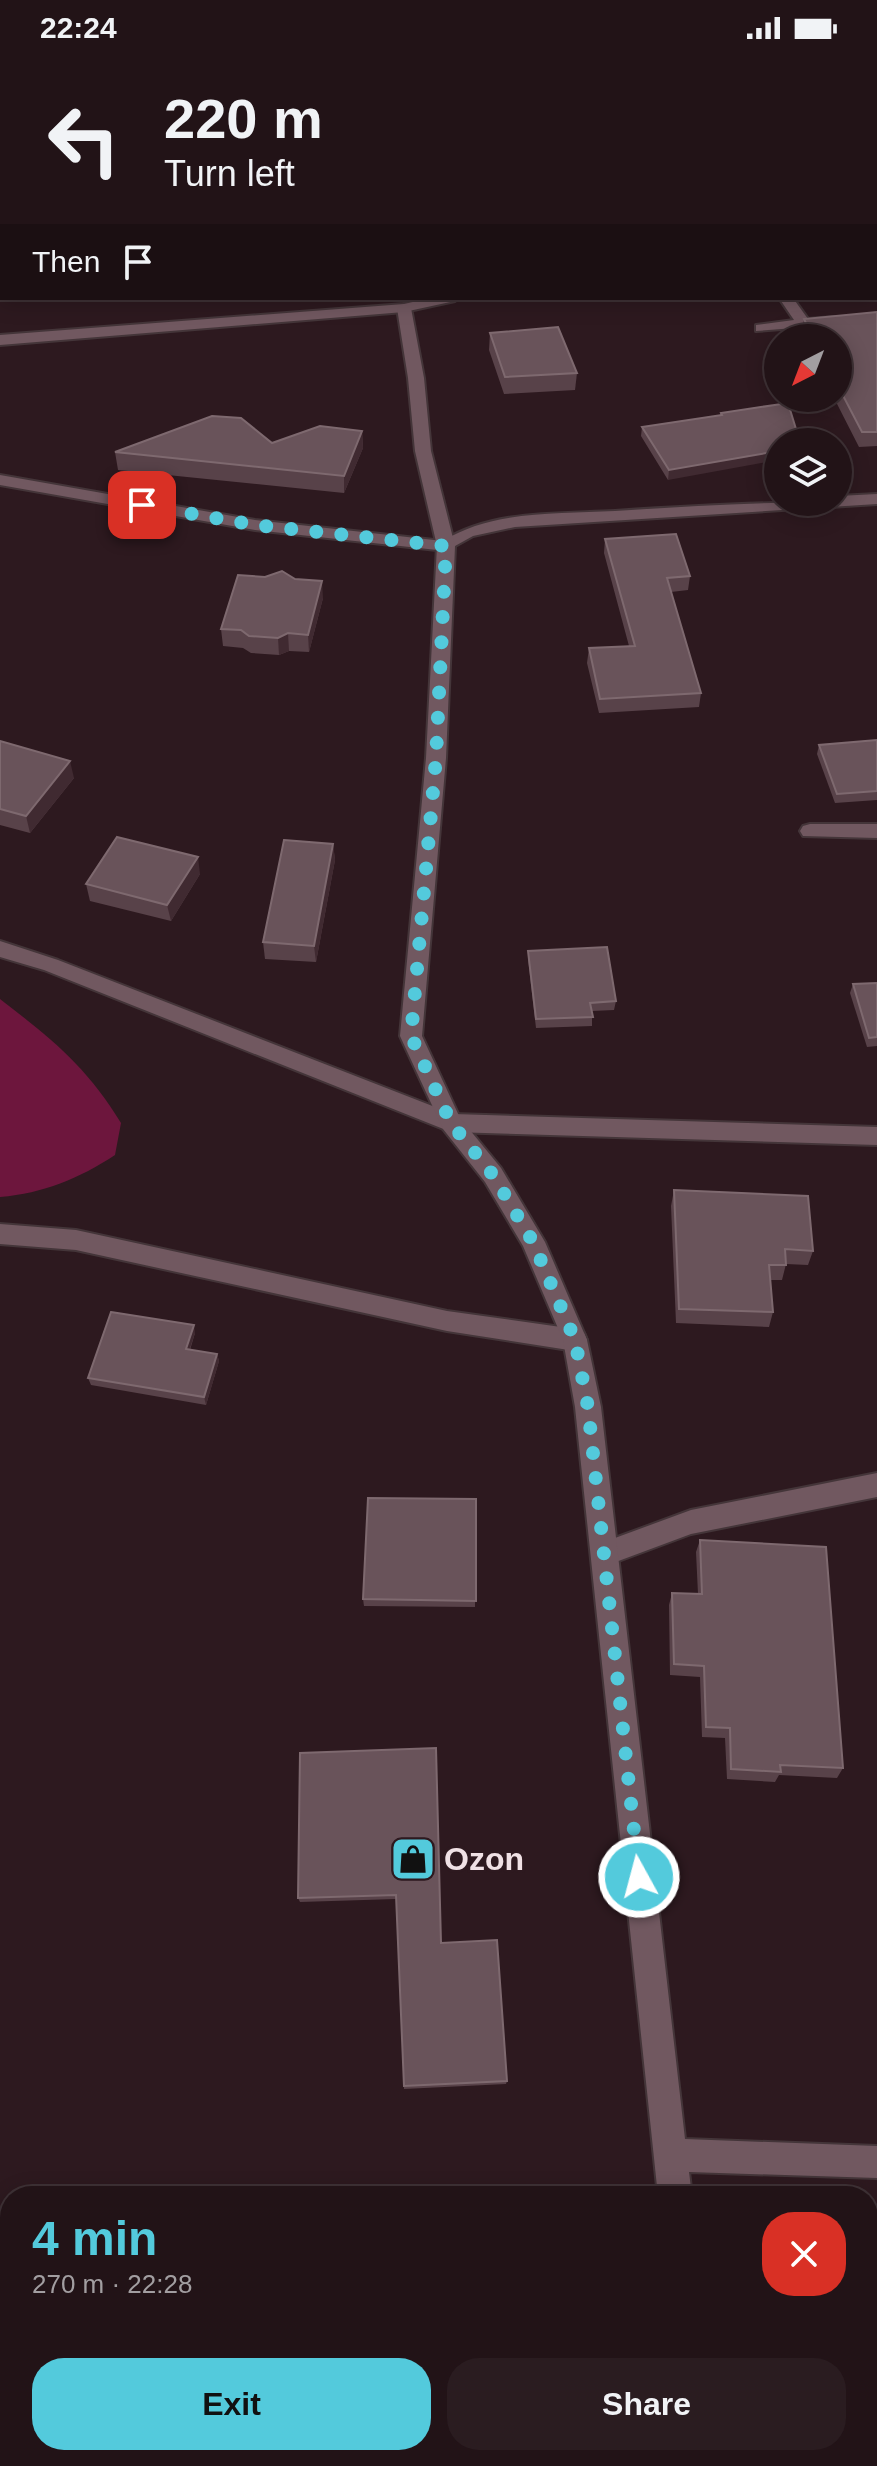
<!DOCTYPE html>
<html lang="en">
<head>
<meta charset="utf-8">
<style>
  :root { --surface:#221317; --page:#2a1c20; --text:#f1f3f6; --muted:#a29ea1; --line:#3f3236; --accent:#53cadc }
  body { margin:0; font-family:Arial,sans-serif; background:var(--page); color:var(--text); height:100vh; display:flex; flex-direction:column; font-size:30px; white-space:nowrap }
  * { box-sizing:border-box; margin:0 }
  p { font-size:26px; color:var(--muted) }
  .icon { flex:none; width:44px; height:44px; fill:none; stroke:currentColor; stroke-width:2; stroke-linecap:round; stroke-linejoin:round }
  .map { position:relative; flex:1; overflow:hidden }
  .panel { position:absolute; left:0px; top:2130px; width:878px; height:280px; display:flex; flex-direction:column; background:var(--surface); border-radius:32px 32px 0 0; box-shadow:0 4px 20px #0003,0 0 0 2px var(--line) }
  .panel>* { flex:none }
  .guide { position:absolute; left:0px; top:0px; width:878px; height:244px; box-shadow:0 4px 20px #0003,0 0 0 2px var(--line); background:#221317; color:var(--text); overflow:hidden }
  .needle { width:52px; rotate:222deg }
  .fabs { position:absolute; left:764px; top:268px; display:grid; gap:16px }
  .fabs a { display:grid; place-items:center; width:88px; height:88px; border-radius:50%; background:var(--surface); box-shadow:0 4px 20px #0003,0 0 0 2px var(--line); font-size:40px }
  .pin { position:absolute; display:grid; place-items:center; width:68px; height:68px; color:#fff; margin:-34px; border-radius:16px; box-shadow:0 4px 12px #0006 }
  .me { position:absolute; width:88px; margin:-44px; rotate:353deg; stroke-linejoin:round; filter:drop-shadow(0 0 6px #0008) }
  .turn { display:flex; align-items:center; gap:28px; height:168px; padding:0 32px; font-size:36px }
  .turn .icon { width:104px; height:104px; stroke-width:2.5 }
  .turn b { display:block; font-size:56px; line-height:68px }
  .then { display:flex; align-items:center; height:76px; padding:0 32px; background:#0003; gap:16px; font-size:30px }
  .round { display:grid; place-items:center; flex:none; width:84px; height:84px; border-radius:32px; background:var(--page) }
  .overview { display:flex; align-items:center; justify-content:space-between; height:136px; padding:0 32px }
  h1 { font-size:48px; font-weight:700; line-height:60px; color:var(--accent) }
  .cta { display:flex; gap:16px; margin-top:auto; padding:16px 32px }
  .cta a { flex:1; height:92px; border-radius:32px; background:var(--accent); color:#111; font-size:32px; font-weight:700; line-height:92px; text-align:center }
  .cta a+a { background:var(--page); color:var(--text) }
  .status { display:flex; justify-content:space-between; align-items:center; height:56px; padding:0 40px; background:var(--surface); direction:ltr }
  .status svg { height:22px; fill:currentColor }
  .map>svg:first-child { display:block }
  .green { fill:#562637 }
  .water { fill:#6d163d }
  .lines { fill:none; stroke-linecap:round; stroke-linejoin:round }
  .service-casing { stroke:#443539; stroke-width:4 }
  .minor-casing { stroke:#443539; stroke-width:4 }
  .path { stroke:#7e6c72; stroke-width:3; stroke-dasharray:2 2; stroke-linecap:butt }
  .service { fill:#715860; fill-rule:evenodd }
  .minor { fill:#715860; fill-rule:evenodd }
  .wall { fill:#584249 }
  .shaded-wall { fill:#402a31 }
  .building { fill:#69535a; stroke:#7e696f; stroke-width:2 }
  .route { stroke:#53cadc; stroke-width:14; stroke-dasharray:0 25.2 }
  .labels { text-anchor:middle; stroke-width:6; stroke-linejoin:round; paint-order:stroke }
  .near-poi-label { font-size:32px; font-weight:bold; fill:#f0e1e5; stroke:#2d191f; text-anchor:start }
</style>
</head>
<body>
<div class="status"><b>22:24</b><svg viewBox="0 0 49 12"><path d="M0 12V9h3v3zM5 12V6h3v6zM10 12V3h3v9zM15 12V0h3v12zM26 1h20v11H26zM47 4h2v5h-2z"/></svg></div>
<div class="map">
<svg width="877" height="2410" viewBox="0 0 877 2410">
  <rect width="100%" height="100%" fill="#2d191f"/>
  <polygon class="green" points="0,0 320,0 2,2 0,88"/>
  <path class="water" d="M0,943c52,40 86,67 121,124l-6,32c-37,24 -71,38 -115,42z"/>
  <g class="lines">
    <g class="service-casing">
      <g id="service">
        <rect x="876" y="145" width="1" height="8"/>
        <polygon points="430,242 457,242 455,245 404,256 0,289 0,279 404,248"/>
        <polygon points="779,242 793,242 808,263 834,261 841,265 834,269 756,275 756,269 794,264"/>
        <path d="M0,419l255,45 188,21c49,-31 115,-27 172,-30 76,-5 148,-9 223,-9v-6l39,-2v10l-362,23 -42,9 -27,15 -191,-21 -255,-45z"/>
        <polygon points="810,768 877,768 877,782 803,780 800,775 803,770"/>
        <polygon points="0,885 58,904 453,1058 877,1071 877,1089 451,1076 44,914 0,901"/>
        <polygon points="0,1168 76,1174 447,1255 575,1273 584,1277 587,1284 584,1291 575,1295 447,1275 76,1194 0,1188"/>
        <polygon points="877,1417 877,1441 691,1478 605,1510 596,1507 592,1498 596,1489 691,1454"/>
      </g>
    </g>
    <g class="minor-casing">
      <g id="minor">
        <polygon points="404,248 411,252 424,322 431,395 455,490 446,702 422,980 460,1062 501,1112 545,1186 587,1284 601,1351 685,2083 877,2090 877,2122 689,2116 692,2140 658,2140 575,1351 563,1284 523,1190 485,1126 443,1073 400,980 426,702 437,490 415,395 408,322 397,252"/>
        <polygon points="877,2281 877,2318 868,2321 868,2284"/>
        <polygon points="681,2400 730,2400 726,2410 677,2410"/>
      </g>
    </g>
    <g class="path">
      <polyline points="276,2 280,0"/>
      <polyline points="416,2 433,0"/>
    </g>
    <use href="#service" class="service"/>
    <use href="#minor" class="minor"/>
  </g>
  <g class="wall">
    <polygon points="877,256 877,390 859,391 834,342 838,342 838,282 803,282 801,277 804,263"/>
    <polygon points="490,277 577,317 575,334 504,338 489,294"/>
    <polygon points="788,347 668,424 641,380 642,371 720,359 721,357"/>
    <polygon points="362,375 363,392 344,437 118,414 115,396 272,387"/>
    <polygon points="605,483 690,520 688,534 671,536 701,637 699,651 599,657 587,607 589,592 629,590 604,497"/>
    <polygon points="323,542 309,596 289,595 279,599 251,597 243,592 223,590 221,573"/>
    <polygon points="877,684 877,744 835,747 817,698 819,689"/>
    <polygon points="0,685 74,722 30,777 0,769"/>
    <polygon points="333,788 335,804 316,906 265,903 263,886"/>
    <polygon points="200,818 171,865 90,845 86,828"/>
    <polygon points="528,895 616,945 614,954 592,955 592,970 536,972 528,903"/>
    <polygon points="877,927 877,990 867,991 850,937 853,928"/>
    <polygon points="674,1134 813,1195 808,1209 786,1208 782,1224 770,1224 773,1256 769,1271 676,1267 671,1150"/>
    <polygon points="195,1277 190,1294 217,1298 219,1305 206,1349 91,1329 88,1322"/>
    <polygon points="476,1443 475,1551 364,1550 363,1543"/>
    <polygon points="700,1484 843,1712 837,1722 779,1719 775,1726 727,1723 725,1682 702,1681 700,1621 670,1619 669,1549 672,1537 698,1538 696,1496"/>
    <polygon points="300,1697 441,1887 507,2025 506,2028 404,2033 396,1843 300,1846 298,1842"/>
  </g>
  <g class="shaded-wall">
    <polygon points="362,375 363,392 344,437 344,420"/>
    <polygon points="778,395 778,404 668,424 669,414"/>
    <polygon points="322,525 323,542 309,596 308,579"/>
    <polygon points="288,577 289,595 279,599 278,582"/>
    <polygon points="70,705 74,722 30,777 26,760"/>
    <polygon points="333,788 335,804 316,906 314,890"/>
    <polygon points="198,801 200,818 171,865 167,849"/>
    <polygon points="194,1269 195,1277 187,1301 186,1293"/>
    <polygon points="217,1298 219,1305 206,1349 204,1341"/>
  </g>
  <g class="building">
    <polygon points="877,256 877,376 862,376 838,330 838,282 813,282 804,263"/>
    <polygon points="558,271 577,317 505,321 490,277"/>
    <polygon points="788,347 800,386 778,386 778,395 669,414 642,371 722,359 721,357"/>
    <polygon points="212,360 241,362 272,387 320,370 362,375 344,420 115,396"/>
    <polygon points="676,478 690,520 667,522 701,637 600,643 589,592 635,590 605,483"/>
    <polygon points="282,515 295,523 322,525 308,579 288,577 278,582 249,580 241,574 221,573 238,519 265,521"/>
    <polygon points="877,684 877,735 837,738 819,689"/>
    <polygon points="0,685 70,705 26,760 0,753"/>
    <polygon points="117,781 198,801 167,849 86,828"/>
    <polygon points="284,784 333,788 314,890 263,886"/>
    <polygon points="607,891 616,945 590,947 593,961 536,963 528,895"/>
    <polygon points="877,927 877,981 869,982 853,928"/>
    <polygon points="674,1134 808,1140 813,1195 785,1193 786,1209 769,1209 773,1256 679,1253"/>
    <polygon points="111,1256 194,1269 186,1293 217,1298 204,1341 88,1322"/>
    <polygon points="368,1442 476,1443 476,1545 363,1543"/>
    <polygon points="700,1484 826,1491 843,1712 780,1709 781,1716 731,1713 730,1672 706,1671 704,1610 674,1608 672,1537 702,1538"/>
    <polygon points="436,1692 441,1887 497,1884 507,2025 404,2030 396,1839 298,1842 300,1697"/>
    <polygon points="0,2250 10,2250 10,2400 534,2400 534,2410 0,2410"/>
  </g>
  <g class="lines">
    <polyline class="route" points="142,449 255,469 446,490 436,702 411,980 451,1067 493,1119 533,1186 575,1284 588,1351 639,1821"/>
  </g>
  <defs>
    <g id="shop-square" transform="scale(2.3)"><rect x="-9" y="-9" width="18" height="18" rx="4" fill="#53cadc" stroke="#2d191f"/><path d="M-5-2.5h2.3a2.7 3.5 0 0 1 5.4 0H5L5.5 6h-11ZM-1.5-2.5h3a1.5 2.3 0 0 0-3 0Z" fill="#111"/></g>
  </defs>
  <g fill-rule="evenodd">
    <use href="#shop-square" x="413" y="1803"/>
  </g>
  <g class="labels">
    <g class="near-poi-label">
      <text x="444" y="1814">Ozon</text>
    </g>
  </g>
</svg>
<div class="fabs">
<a><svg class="needle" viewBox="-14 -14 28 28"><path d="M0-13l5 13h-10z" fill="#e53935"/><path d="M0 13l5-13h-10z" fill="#a29ea1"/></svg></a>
<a><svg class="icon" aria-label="layers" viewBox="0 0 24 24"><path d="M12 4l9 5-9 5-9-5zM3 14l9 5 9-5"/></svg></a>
</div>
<div class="pin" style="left:142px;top:449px;background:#d93025"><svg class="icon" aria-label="arrive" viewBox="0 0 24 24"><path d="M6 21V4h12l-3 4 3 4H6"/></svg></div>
<svg class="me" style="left:639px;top:1821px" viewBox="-20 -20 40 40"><circle r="17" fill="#53cadc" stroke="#fff" stroke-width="3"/><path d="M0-11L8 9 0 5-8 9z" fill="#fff"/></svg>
<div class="guide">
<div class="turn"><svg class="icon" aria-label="left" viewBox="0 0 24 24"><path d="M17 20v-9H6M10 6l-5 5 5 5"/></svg><div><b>220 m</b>Turn left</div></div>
<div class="then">Then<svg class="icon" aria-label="arrive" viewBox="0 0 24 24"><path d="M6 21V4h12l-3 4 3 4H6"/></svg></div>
</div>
<section class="panel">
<div class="overview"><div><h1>4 min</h1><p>270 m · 22:28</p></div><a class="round" style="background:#d93025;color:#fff"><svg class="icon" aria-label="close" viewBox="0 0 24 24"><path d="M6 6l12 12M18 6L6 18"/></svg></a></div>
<div class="cta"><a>Exit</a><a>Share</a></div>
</section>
</div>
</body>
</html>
